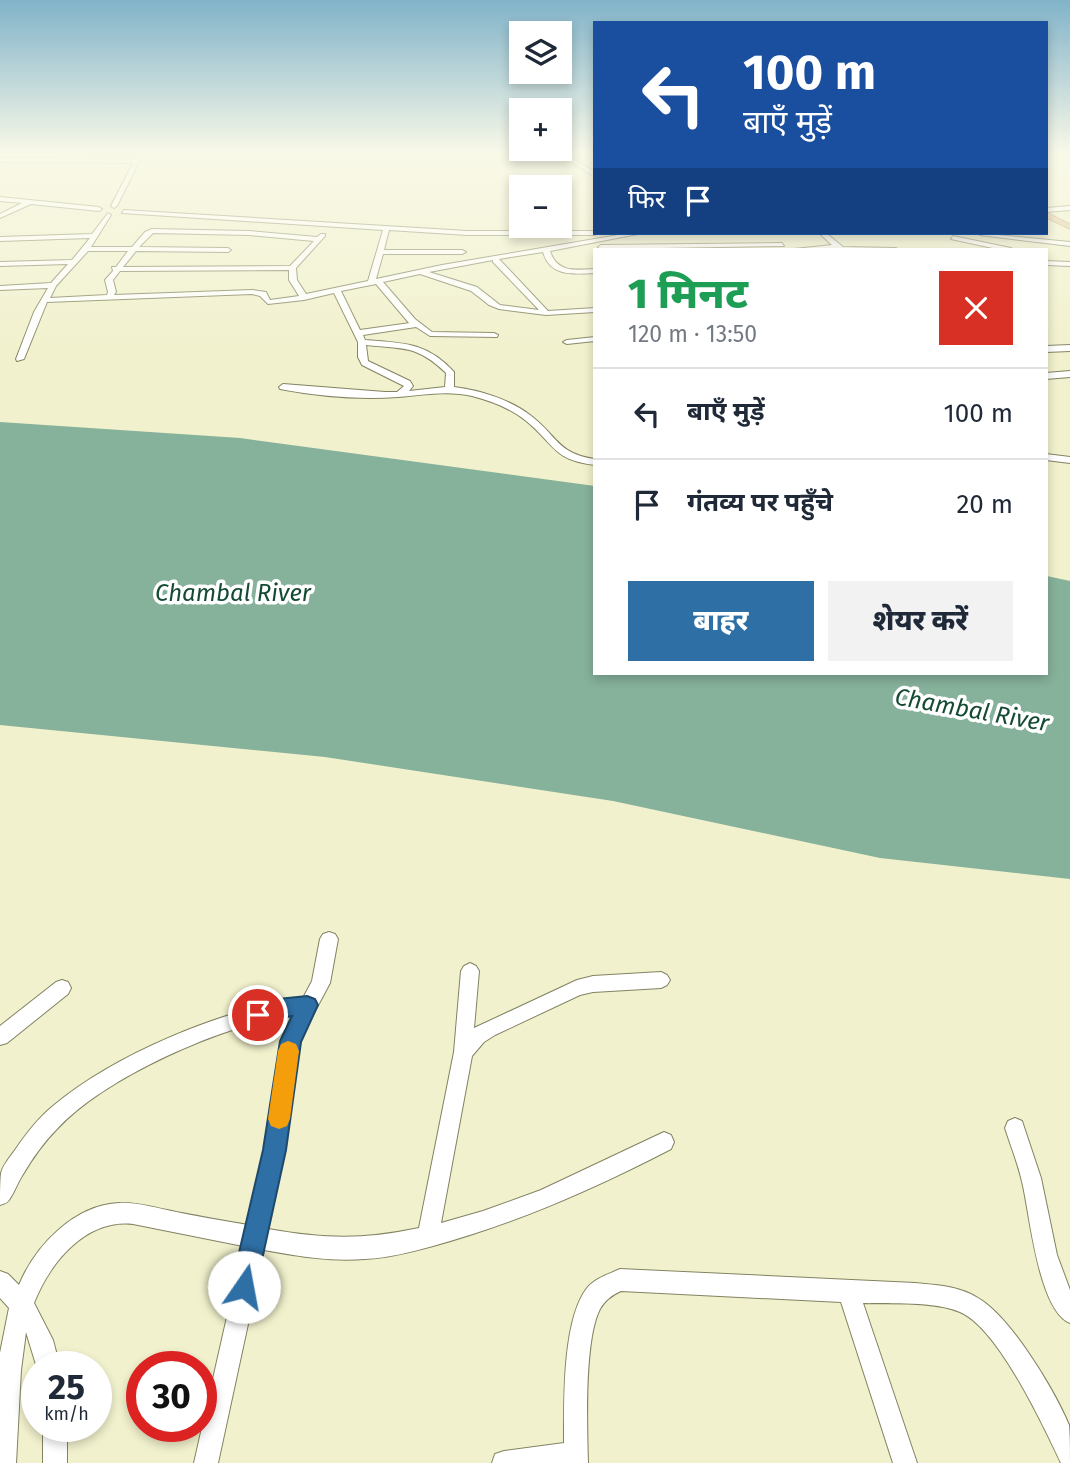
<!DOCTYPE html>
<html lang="hi">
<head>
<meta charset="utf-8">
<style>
  :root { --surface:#fff; --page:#f2f2f3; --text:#1f2937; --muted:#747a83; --line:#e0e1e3; --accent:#2e70a6 }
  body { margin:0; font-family:"Fira Sans","Noto Sans Devanagari",sans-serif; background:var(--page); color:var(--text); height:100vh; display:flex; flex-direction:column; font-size:26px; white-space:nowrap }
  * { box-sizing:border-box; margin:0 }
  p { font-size:23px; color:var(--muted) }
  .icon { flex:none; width:38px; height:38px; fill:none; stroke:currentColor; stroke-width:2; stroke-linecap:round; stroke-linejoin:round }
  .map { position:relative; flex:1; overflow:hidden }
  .side { position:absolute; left:593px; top:248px; width:455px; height:427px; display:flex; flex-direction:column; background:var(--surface); border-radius:0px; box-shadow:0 4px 10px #0003 }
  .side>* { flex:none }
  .guide { position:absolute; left:593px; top:21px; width:455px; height:214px; border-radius:0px; box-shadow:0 4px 10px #0003; background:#1a4fa0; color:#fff; overflow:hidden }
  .controls { position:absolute; left:509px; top:21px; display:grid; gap:14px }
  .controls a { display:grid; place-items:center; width:63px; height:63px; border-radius:0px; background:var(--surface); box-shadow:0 4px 10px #0003; font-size:35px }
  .speed { position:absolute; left:21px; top:1351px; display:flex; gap:14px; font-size:35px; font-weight:700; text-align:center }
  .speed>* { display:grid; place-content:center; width:91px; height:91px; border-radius:50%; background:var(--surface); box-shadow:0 4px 10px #0003; line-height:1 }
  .speed small { font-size:18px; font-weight:400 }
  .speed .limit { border:10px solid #d22; background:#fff; color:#111 }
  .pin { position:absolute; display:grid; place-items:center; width:60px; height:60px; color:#fff; margin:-30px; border:4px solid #fff; border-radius:50%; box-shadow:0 2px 7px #0007 }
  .me { position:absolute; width:77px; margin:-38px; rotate:12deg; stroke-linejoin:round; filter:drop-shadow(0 0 5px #0008) }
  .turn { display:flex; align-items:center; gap:24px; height:147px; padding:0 35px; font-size:32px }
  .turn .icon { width:91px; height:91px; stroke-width:2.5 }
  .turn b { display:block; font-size:49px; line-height:60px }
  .then { display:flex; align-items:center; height:66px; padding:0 35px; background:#0003; gap:14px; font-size:26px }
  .round { display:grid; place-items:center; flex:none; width:74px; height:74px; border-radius:0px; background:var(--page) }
  .overview { display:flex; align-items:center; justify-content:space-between; height:119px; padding:0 35px }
  h1 { font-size:42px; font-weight:800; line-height:52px; color:#1e9e55 }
  .cta { display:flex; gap:14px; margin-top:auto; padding:14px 35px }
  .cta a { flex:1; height:80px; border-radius:0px; background:var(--accent); color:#fff; font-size:28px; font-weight:800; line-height:80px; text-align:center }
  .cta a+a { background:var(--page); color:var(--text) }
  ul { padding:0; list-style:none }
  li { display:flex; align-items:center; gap:21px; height:91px; padding:0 35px; border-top:2px solid var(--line) }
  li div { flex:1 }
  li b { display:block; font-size:26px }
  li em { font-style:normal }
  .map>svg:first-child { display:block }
  .water { fill:#86b19b }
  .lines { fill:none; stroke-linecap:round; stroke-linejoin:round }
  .minor-casing { stroke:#838262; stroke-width:2 }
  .major-casing { stroke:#8a6b33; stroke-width:1 }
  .minor { fill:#fff; fill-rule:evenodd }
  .major { fill:#dec292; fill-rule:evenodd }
  .route { fill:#2e70a6; stroke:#1e496c; stroke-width:2 }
  .slow { fill:#f59e0b }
  .labels { text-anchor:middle; stroke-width:7; stroke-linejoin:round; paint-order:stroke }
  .water-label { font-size:24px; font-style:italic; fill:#154b35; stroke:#fff }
</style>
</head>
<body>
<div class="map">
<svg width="1070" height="1463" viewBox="0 0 1070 1463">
  <rect width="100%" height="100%" fill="#f1f1cd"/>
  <polygon class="water" points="0,422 240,438 595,486 595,674 1046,674 1047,576 1070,581 1070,879 880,858 613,801 325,757 0,725"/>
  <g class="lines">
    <g class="minor-casing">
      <g id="minor">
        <polygon points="138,152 144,152 117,206 114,208 111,206 133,163 0,162 0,158 135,159"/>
        <polygon points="555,152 562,152 595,172 595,177"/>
        <polygon points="0,197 99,207 102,209 99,211 31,204 0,218 0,214 22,203 0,201"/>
        <polygon points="1070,206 1070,210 1046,212 1046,208"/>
        <path d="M124,210l343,21h128l3,2 -3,2h-128l-78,-5 -5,20h78l4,2 -4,2h-79l-7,25 66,-14 188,-32h13l-93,18c7,22 25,19 45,18v4c-22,1 -45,4 -52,-21l-44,7 49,52 47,-3v4l-49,3 -47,-6 -10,-4 -18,-14 -51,-17 -37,8 32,37 17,13 62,1 4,2 -1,2 -67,-1 -14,-9 -53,8 2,5c38,3 62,2 89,32v15c25,3 55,12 76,28 27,20 27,39 65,44v6c-43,-5 -40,-21 -70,-45 -15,-12 -34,-19 -53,-24 -25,-6 -50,-1 -74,1 -38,3 -81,-1 -118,-8l-1,-2 4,-3 102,8h12l7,-6 -42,-21 -4,-8v-15l-24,-49 -30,7 -36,4 -8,-8 -8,-2 -205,8 -23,57 -7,2 -1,-2 18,-47 14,-24 -48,2v-4l51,-3 17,-19 -68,2v-4l72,-2 18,-22 -90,3v-4l92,-3 16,-21 3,2 -20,32h41l13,-15 7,-3 97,2 68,6 4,-3h4v2l-29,32 1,12 9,14 62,-13 15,-51 -261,-17zM153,233l96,2 65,6 -24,25 -167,1 13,-16 92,1 3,-2 -3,-2 -89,-1zM88,251h40l-12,16h-4l1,4 -8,9 3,12 -1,3 -57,3 6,-12zM493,260v2l46,48 -39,-5 -23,-18 -48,-15zM289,270v10l10,16 -29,4 -4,-8 -14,-2 -138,5 2,-3 -3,-12 7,-9zM376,284l33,39h1l-50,7 -19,-39zM366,345c38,4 51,0 80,28l-1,14 -36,4 4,-5 -3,-5 -42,-20z"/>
        <polygon points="819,233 826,233 843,247 896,248 899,250 785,250 832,245"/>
        <polygon points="977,233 1070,242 1070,246 980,235"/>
        <polygon points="953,236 1011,248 1014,250 1002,250 951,239"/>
        <polygon points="782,243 784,246 601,249 598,247 601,245"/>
        <polygon points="1046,261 1070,262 1070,266 1046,265"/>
        <polygon points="595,337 595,341 567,344 563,342 567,340"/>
        <polygon points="1070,345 1070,351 1046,352 1046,346"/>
        <polygon points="1070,371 1070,377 1046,379 1046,373"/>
        <polygon points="1046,454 1070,457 1070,463 1046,460"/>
        <path d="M329,932l6,2 3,5 -8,44 -31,58 -14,108 -17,80c58,10 93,11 151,-1l35,-176 7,-81 3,-5 6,-3 6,3 3,5 -5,57 103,-48 16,-4 68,-4 6,3 3,5 -3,5 -6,3 -68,4 -13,3 -85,40 -11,7 -12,14 -31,167 42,-12 58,-21 123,-58 7,3 3,7 -3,7c-77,40 -154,74 -238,97 -22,6 -45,12 -68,13 -34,3 -68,-3 -101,-9l-46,213h-24l49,-217 -110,-22c-48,-5 -83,39 -99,79l19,37 7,27 -23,1 -11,-36 -5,38 -5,93h-16v-110l9,-45 -9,-10v-27l8,3 11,11c16,-39 55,-80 100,-82 16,-1 33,4 48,7 27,6 54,10 81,15l17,-76 16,-108 11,-26c-69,10 -187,62 -235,114 -14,14 -25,30 -35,47 -5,8 -8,17 -13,24 -3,4 -4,3 -9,5 0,-9 0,-23 1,-32 2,-8 9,-16 14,-23 11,-16 23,-32 38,-44 62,-52 170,-97 250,-108l9,-17 8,-42 3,-5z"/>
        <polygon points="62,980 68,982 71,988 68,994 7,1043 0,1045 0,1026 56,982"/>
        <path d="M1015,1118l7,3 19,57 16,77 13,35v33c-31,-12 -40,-106 -47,-137 -4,-20 -12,-39 -18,-58l3,-7z"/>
        <path d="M620,1269l295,14c22,2 44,3 63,15 32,18 77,93 91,127 1,11 1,27 1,38h-9c-18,-38 -63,-135 -101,-151 -26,-11 -69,-8 -97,-9l54,160h-24l-52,-161 -220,-11c-9,4 -16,9 -21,18 -16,31 -13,117 -12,154h-96l3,-9 9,-3 60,-8c0,-40 -2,-123 23,-155 8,-10 22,-14 33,-19z"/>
        <rect x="43" y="1426" width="24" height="37"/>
      </g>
    </g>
    <g class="major-casing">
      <polygon id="major" points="1046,212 1070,224 1070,229 1046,218"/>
    </g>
    <use href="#minor" class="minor"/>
    <use href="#major" class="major"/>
  </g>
  <linearGradient id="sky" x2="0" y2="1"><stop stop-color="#81b3c9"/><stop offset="0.43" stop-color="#f9f9e8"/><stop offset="1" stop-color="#f9f9e8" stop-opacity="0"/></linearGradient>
  <rect width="1070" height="357" fill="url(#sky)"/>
  <polygon class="route" points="307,996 315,999 318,1005 301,1042 286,1150 256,1287 253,1296 244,1299 235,1296 231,1287 263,1150 280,1041 292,1016 258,1024 251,1021 248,1015 251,1008 278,999"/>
  <polygon class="slow" points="288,1041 296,1044 299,1051 290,1119 287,1126 279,1129 271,1126 268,1119 278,1051 281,1044"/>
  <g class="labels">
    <g class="water-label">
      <text x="233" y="601">Chambal River</text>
      <text transform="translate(972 710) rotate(10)" y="8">Chambal River</text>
    </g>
  </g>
</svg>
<div class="controls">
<a><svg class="icon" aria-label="layers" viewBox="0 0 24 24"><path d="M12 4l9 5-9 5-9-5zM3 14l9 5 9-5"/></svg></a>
<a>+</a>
<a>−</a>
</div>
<div class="speed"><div>25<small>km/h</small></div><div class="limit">30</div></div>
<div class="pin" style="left:258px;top:1015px;background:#d93025"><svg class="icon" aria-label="arrive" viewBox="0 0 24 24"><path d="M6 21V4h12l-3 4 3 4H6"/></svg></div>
<svg class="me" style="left:244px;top:1287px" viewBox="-20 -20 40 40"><circle r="19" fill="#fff"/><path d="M0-13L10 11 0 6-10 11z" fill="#2e70a6"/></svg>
<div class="guide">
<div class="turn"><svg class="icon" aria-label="left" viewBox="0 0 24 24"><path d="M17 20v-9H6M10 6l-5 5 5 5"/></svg><div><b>100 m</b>बाएँ मुड़ें</div></div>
<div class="then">फिर<svg class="icon" aria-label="arrive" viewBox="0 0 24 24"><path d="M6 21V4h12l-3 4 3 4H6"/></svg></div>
</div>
<section class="side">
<div class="overview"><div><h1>1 मिनट</h1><p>120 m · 13:50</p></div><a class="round" style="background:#d93025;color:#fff"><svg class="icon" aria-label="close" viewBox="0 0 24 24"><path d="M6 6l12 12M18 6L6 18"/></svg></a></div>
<ul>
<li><svg class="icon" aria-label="left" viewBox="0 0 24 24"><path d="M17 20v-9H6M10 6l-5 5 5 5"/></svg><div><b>बाएँ मुड़ें</b></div><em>100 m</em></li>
<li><svg class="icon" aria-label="arrive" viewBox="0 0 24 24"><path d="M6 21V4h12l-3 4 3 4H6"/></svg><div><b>गंतव्य पर पहुँचे</b></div><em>20 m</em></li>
</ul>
<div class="cta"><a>बाहर</a><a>शेयर करें</a></div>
</section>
</div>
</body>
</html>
